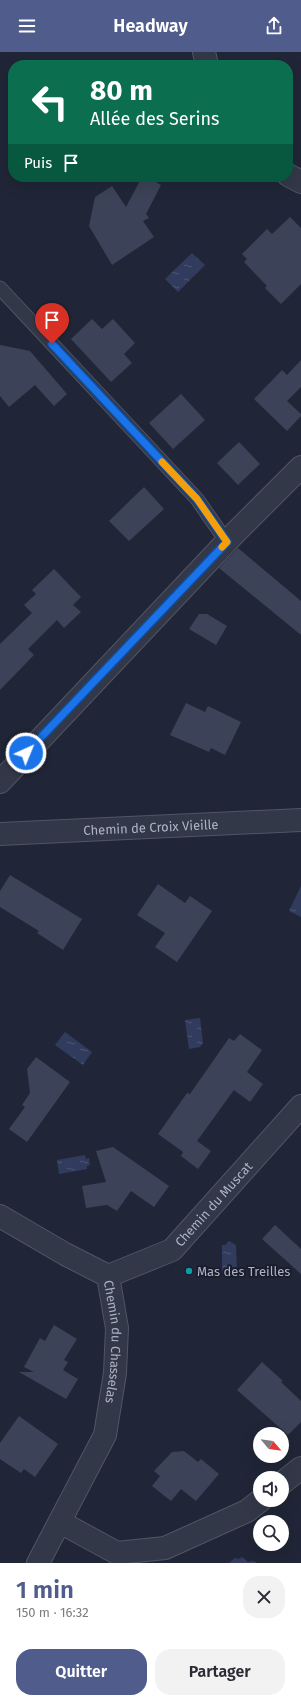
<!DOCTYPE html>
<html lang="fr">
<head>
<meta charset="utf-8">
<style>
  :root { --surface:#fff; --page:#f2f2f3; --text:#2b2b33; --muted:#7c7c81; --accent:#505c8c }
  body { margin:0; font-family:"Fira Sans",sans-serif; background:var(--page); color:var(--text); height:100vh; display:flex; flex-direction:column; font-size:15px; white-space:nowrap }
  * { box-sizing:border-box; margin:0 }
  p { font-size:13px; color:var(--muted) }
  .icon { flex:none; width:22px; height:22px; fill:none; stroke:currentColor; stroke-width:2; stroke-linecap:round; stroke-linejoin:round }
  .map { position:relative; height:1511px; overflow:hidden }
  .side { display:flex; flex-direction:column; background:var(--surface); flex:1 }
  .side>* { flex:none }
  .guide { position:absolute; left:8px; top:8px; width:285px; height:122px; border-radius:16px; box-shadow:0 4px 16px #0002; background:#0b6e4f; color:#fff; overflow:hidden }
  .needle { width:26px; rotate:119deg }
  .buttons { position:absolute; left:253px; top:1375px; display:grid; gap:8px }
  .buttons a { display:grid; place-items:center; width:36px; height:36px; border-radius:50%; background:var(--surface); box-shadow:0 4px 16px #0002; font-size:20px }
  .pin { position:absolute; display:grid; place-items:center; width:34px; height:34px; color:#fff; margin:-41px -17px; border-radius:50% 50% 50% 0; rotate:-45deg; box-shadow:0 0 4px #0007 }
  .pin .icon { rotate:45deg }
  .me { position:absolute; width:44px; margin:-22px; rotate:44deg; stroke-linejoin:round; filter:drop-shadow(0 0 3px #0008) }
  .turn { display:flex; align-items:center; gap:14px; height:84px; padding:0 16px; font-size:18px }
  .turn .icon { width:52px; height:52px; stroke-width:2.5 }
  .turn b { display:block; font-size:28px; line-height:34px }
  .then { display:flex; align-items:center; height:38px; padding:0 16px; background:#0003; gap:8px; font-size:15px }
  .round { display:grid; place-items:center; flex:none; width:42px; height:42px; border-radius:16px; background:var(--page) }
  .headline { display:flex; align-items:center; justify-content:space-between; height:68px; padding:0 16px }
  h1 { font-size:24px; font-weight:600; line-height:30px; color:var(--accent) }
  .button { display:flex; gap:8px; margin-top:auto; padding:8px 16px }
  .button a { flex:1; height:46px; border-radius:16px; background:var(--accent); color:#fff; font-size:16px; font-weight:600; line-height:46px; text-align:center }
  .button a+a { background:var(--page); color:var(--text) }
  header { display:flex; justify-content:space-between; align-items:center; height:52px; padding:0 16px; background:var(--accent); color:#fff; font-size:18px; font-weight:600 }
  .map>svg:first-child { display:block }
  .water { fill:url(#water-ripples) }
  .building { fill:#3c4358 }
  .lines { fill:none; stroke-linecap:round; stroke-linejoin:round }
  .lane-casing { stroke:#515566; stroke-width:15 }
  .street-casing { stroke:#515566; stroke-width:24 }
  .lane { stroke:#333848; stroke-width:13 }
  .street { stroke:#333848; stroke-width:22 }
  .route-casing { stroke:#114b97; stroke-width:10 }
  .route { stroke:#1a73e8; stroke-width:7 }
  .slow { stroke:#f59e0b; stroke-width:7 }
  .culture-dot { fill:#0f9aa8; stroke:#191d2c; stroke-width:1.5 }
  .labels { text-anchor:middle; stroke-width:4; stroke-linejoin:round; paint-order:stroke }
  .street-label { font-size:13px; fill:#adb2c5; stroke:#191d2c }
  .poi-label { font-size:13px; fill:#adb2c5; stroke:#191d2c; text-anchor:start }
</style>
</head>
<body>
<header><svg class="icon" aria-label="menu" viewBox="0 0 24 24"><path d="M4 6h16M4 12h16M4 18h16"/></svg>Headway<svg class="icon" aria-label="share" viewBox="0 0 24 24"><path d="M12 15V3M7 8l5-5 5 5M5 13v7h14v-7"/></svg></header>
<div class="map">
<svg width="301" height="1511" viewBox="0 0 301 1511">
  <defs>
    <pattern id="water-ripples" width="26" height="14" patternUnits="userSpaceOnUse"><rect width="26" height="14" fill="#313b5d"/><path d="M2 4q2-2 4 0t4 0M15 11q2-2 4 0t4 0" fill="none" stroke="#4c5573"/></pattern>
  </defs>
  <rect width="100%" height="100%" fill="#202637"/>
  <g class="water">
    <polygon points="192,201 205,213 178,240 165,227"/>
    <polygon points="301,834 301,865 289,859"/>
    <polygon points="200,966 203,991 200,995 189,997 185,968"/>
    <polygon points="65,980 92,1000 83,1013 55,993"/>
    <polygon points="85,1103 86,1107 89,1106 90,1113 87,1114 87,1117 59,1122 57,1108"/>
    <polygon points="229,1189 236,1193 237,1222 222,1222 222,1193 225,1193"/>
    <polygon points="242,1505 248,1510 252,1509 257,1511 229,1511 235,1506 239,1507"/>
  </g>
  <g class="building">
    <polygon points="142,125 147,125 161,133 146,162 149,166 143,169 154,185 112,213 89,174 95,145 112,134 126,155"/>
    <polygon points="290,165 301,176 301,232 281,252 265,236 267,234 244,210 247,207 242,202 267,177 272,182"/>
    <polygon points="92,267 102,277 113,267 135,291 124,302 132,311 111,330 71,287"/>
    <polygon points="0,293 30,299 67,342 54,354 35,333 9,355 0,344"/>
    <polygon points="301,308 301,335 287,349 301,362 301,364 287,379 254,347 282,318 287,323"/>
    <polygon points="181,342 205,368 173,397 149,371"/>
    <polygon points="239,390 260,412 238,433 217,411"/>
    <polygon points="144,435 164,457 129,489 109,469"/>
    <polygon points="238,496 301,549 301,583 219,516"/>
    <polygon points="54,517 81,545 73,553 81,560 64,576 57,568 28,597 34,603 0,638 0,592 32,561 24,553 36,542 32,538"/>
    <polygon points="199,562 207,562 227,574 216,593 189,577"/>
    <polygon points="186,651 205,660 208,654 241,670 225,703 211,696 209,700 170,683"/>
    <polygon points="10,823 82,867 63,898 37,881 39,879 0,855 0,839"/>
    <polygon points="158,832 185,851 190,844 212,859 177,910 155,895 165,881 137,863"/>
    <polygon points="240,982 262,998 247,1020 263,1032 250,1050 234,1038 197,1089 211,1099 198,1117 181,1104 183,1100 158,1082 187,1041 190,1042 229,986 234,989"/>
    <polygon points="36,1005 70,1030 27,1090 9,1077 25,1055 22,1053 30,1041 27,1017"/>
    <polygon points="113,1095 169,1134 154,1155 131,1139 117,1159 107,1153 86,1156 82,1134 106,1130 96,1099"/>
    <polygon points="275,1173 301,1197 301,1222 262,1187"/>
    <polygon points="54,1273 77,1287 64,1308 68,1310 63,1318 78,1327 66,1347 19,1320 34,1320 24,1315 40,1286 45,1289"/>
    <polygon points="262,1310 283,1329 281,1330 301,1349 301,1370 288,1383 237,1338"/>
    <polygon points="19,1364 58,1392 35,1425 24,1417 21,1421 0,1407 0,1391"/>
    <polygon points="184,1399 198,1410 201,1407 219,1422 196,1449 181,1437 171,1449 152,1434 160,1424 154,1419 172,1400"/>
  </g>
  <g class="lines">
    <g class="lane-casing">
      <polyline id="lane" points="0,236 197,447 227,490"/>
    </g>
    <g class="street-casing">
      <g id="street">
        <polyline points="204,0 207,13"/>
        <polyline points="288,123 301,130"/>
        <polyline points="0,730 234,482 301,415"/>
        <path id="s1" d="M0,782l301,-14"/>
        <path id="s2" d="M0,1164l65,38 43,22 9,52 -2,45 -10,62 -67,128"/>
        <path id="s3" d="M108,1224l64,-26 129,-144"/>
        <polyline points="282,1431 301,1416"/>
        <polyline points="60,1470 117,1501 165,1496 247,1459 261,1448"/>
      </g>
    </g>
    <use href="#lane" class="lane"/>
    <use href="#street" class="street"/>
  </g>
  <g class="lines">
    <g class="route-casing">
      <polyline id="route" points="26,701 227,490 197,447 52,292"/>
    </g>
    <use href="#route" class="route"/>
    <polyline class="slow" points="162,410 197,447 227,490 222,495"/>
  </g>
  <circle class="culture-dot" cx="189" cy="1219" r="4"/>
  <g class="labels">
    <g class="street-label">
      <text dy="5" stroke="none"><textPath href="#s1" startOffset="151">Chemin de Croix Vieille</textPath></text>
      <text dy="5" stroke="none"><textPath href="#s3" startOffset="131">Chemin du Muscat</textPath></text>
      <text dy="5" stroke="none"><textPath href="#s2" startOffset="190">Chemin du Chasselas</textPath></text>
    </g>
    <g class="poi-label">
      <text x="197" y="1224">Mas des Treilles</text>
    </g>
  </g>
</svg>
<div class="buttons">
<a><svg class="needle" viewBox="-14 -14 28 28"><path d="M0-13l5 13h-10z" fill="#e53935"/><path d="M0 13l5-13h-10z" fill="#7c7c81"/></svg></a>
<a><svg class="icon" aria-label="sound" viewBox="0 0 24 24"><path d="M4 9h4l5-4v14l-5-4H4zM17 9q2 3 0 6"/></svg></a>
<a><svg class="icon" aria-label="search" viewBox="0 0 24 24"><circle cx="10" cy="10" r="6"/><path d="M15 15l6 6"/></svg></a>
</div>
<div class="pin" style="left:52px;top:292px;background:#d93025"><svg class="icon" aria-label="arrive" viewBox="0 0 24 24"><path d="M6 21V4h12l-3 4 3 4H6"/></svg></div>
<svg class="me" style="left:26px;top:701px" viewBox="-20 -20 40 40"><circle r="17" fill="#1a73e8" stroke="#fff" stroke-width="3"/><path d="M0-11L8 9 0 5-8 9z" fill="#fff"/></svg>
<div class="guide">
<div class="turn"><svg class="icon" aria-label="left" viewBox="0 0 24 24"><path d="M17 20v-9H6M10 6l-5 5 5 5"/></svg><div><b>80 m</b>Allée des Serins</div></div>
<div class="then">Puis<svg class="icon" aria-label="arrive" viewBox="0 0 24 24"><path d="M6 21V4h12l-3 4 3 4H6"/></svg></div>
</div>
</div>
<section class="side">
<div class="headline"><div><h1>1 min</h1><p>150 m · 16:32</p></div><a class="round"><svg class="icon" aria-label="close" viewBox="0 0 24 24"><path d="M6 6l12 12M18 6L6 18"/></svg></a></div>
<div class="button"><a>Quitter</a><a>Partager</a></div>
</section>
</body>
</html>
